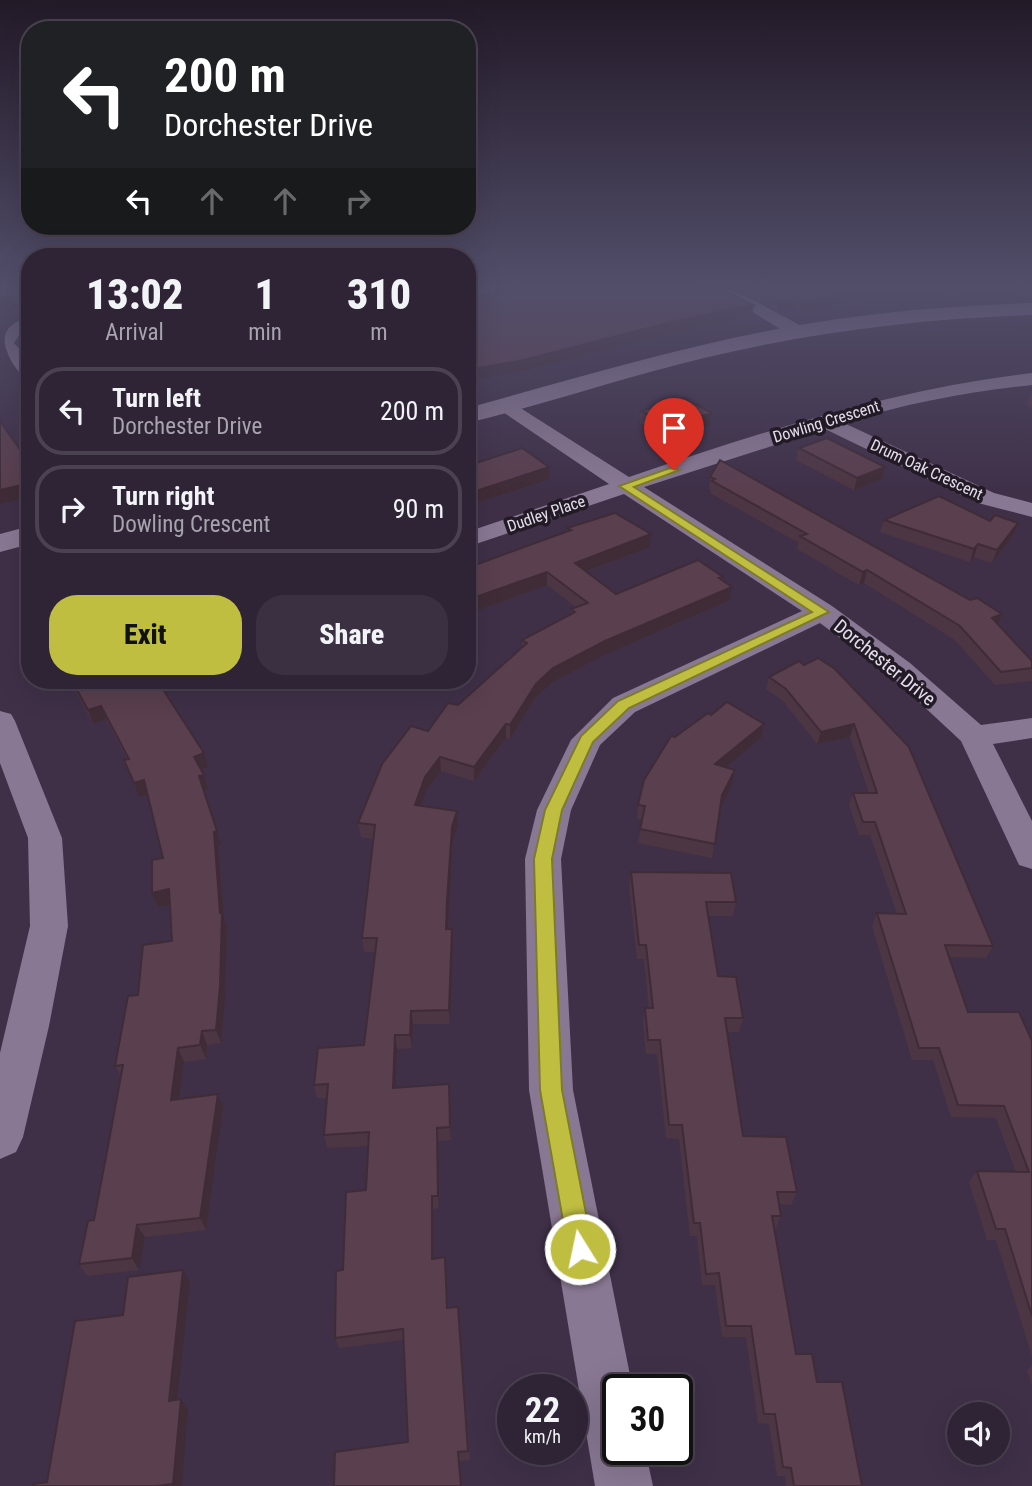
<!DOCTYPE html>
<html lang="en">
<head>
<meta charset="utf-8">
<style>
  :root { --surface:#2f2436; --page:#3b3042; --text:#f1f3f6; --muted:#a7a4ad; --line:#4a4151; --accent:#c0be41 }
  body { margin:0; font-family:"Roboto Condensed",sans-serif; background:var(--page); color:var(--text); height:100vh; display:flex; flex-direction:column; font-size:26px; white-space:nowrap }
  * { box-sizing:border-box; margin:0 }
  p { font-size:23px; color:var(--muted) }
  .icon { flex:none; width:38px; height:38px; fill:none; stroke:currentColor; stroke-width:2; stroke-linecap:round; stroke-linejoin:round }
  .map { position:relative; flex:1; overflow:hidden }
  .side { position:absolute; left:21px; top:248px; width:455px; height:441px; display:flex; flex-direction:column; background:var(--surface); border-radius:28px; box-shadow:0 7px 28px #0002,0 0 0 2px var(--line) }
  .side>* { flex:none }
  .top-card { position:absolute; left:21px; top:21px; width:455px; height:214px; border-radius:28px; box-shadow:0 7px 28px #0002,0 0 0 2px var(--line); background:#202124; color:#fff; overflow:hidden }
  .tools { position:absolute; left:947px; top:1402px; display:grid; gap:14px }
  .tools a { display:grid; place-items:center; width:63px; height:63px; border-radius:50%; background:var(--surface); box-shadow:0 7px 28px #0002,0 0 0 2px var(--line); font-size:35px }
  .speed { position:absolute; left:497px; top:1374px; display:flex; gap:14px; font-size:35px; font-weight:700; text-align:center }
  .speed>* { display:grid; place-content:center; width:91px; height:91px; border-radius:50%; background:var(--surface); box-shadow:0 7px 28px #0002,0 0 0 2px var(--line); line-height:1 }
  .speed small { font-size:18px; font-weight:400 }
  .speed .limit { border:4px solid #111; border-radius:10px; background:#fff; color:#111 }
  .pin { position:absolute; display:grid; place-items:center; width:60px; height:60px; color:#fff; margin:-72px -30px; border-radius:50% 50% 50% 0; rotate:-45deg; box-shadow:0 0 7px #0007 }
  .pin .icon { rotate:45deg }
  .me { position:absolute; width:77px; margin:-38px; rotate:350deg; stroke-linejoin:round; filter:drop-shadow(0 0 5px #0008) }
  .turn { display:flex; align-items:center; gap:24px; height:147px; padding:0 28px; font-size:32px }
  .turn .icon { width:91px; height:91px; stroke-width:2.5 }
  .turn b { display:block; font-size:49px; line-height:60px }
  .lanes { display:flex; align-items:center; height:66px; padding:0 28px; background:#0003; justify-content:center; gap:35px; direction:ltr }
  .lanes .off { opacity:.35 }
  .eta { display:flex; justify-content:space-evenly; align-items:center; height:119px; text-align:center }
  .eta b { font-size:42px; font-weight:800; line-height:49px }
  .action { display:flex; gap:14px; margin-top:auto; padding:14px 28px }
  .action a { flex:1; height:80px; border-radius:28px; background:var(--accent); color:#111; font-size:28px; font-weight:800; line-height:80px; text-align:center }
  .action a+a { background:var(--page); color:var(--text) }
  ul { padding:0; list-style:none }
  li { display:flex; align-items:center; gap:21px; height:88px; margin:0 14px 10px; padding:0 14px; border:4px solid var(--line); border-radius:28px }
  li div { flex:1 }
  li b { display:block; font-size:26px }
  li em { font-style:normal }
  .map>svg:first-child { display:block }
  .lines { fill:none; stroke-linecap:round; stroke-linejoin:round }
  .minor { fill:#897893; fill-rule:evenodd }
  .tertiary { fill:#897893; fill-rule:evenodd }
  .wall { fill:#4d3643 }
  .shaded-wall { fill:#3f2c37 }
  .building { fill:#5a3f4e; stroke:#3f2c37; stroke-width:2 }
  .route { fill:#c0be41; stroke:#7d7c2a; stroke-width:2 }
  .labels { text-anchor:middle; stroke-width:7; stroke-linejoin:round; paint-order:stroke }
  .far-street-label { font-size:16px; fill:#e6ddec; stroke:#221b26 }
  .street-label { font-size:19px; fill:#e6ddec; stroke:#221b26 }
</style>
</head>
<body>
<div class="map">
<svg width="1032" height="1486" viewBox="0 0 1032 1486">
  <rect width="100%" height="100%" fill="#3f3048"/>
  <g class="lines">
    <g class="minor">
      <polygon points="484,284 500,284 487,300 467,307 467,297 475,294"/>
      <path d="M654,284c57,-2 76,2 125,30 9,5 21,10 28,18l-9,5 -6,-1 -53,-32 -21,-9 -56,-6z"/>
      <path d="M30,317v12l-10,5 -6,9 16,18v17c-9,-2 -12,-7 -17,-14 -13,-24 -13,-39 17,-47z"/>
      <path d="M1032,373v12c-64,7 -126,18 -188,38l150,70 38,10v14l-54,-14 -153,-74 -181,58 188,119 78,57 71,62 51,-7v20l-39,6 39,77v48l-13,-4 -58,-124 -71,-66 -70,-52 -185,89 -35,33 -29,65 -10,49 12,231 60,300h-15v59h27l8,37h-58l-66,-396 -4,-231 12,-49 34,-70 42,-42 189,-87 -178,-117 -157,53v-15l142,-48 -115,-78 3,-4h14l118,75c133,-45 263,-88 403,-104z"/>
      <polygon points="0,711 11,714 15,721 62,838 68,926 49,1026 23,1137 16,1152 0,1159 0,1053 30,926 28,838 0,763"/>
    </g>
    <g class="tertiary">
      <path d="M1032,303v12c-111,4 -220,17 -328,43 -80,19 -157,46 -237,65v-15c103,-28 205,-59 310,-79 85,-16 169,-23 255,-26z"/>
      <polygon points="30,526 30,544 0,552 0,534"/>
    </g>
  </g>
  <g class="wall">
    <polygon points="0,284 30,284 30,323 29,316 20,318 9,306"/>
    <polygon points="710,284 834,284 862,290 860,300 800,310 794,307 777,310 748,295 720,285"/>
    <polygon points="933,284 1004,284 1002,292 944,294 933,286"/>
    <polygon points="1031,393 1032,393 1032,408 1027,405"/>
    <polygon points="641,411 710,425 668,438 640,423"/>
    <polygon points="799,448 885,467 882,479 854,490 796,460"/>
    <polygon points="710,477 1002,614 998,625 1032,661 1032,681 995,685 955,640 864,583 859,585 797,549 799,543 710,493 711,490 709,489"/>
    <polygon points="884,520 1013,535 992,563 974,557 970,562 880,532"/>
    <polygon points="567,528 650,547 586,572 616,594 723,577 722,580 730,600 604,655 553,682 535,698 510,739 506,738 474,781 441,771 426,791 421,806 457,811 458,825 453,841 448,929 452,929 453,943 450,1024 413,1024 412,1048 397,1049 395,1088 449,1084 451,1140 438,1141 439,1208 433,1209 434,1258 446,1269 448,1308 459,1318 470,1460 460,1461 461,1486 334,1486 408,1442 403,1340 339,1348 335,1338 343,1270 366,1190 368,1146 327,1148 324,1135 327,1098 317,1098 314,1085 364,1045 375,952 364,952 362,938 373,839 361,837 358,823 428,731 522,647 522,640 571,613 571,609 576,607 547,585 467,614 567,532"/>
    <polygon points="818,658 993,946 986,958 949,957 968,1012 1032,1041 1032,1356 996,1240 987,1240 969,1182 977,1171 1016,1172 996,1118 951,1117 933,1060 912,1060 872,926 877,913 897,914 870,835 859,835 849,805 853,793 869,793 850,737 817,744 783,701 766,689 769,677 804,665"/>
    <polygon points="70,681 157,681 208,767 201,770 208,789 204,790 221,845 218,846 224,918 227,927 225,1000 221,1043 207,1045 206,1059 184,1062 179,1099 218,1094 223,1108 206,1230 145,1237 139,1270 87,1276 79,1264 94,1220 106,1157 121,1077 115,1066 138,995 172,941 170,904 158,907 152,893 163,858 147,794 139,797 124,760 127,759 106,719 93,724"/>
    <polygon points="711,715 764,724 761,738 726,767 732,784 720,808 712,858 638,843 642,820 637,819 638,805 675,737"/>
    <polygon points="631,872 736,902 733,916 708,916 718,976 743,1018 739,1032 727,1032 743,1136 797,1192 791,1205 779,1204 781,1216 776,1228 774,1228 796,1354 817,1382 862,1486 786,1486 785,1476 777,1476 769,1424 758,1423 746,1337 722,1337 715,1285 702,1285 697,1236 690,1236 679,1139 666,1138 657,1054 646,1054 643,1022 645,1008 649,1008 644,959 637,959 629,886"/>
    <polygon points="1032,1366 1032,1385 1027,1370"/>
  </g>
  <g class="shaded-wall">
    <polygon points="862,290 860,300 800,310 802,300"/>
    <polygon points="6,296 9,306 0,310 0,298"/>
    <polygon points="796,297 794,307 777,310 779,300"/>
    <polygon points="28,305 30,315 20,318 17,307"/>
    <polygon points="754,305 752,315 675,332 523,371 467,381 467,370 676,321"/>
    <polygon points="712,413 710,425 668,438 669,426"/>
    <polygon points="549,467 549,479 467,506 467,494"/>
    <polygon points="885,467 882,479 854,490 857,478"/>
    <polygon points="30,483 30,496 0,504 0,490"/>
    <polygon points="1018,523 1013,535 992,563 997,550"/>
    <polygon points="651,534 650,547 574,576 575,563"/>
    <polygon points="978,544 974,557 970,562 974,549"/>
    <polygon points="867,570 864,583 859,585 863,572"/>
    <polygon points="547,572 547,585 467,614 467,600"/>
    <polygon points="732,587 730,600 604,655 553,682 535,698 510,739 510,725 536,684 553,668 605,641"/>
    <polygon points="1002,614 997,628 992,618"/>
    <polygon points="101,706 106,719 93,724 88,710"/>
    <polygon points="506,724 506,738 474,781 474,767"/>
    <polygon points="764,724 761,738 713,778 715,764"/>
    <polygon points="854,724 850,737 817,744 821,732"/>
    <polygon points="204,753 208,767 198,771 194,757"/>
    <polygon points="440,757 441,771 426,791 417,819 415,805 425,777"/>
    <polygon points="735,770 732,784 720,810 722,795"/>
    <polygon points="204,775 208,789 204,791 199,776"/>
    <polygon points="144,780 149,794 139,797 134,783"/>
    <polygon points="457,811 458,825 453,841 447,943 446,929 452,827"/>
    <polygon points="217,831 221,845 218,846 224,918 227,927 225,1000 221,1043 216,1030 220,913 214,832"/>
    <polygon points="169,889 175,903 158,907 152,893"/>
    <polygon points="452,929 453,943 450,1024 449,1010"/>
    <polygon points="411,1011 413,1024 412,1048 410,1035"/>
    <polygon points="202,1031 207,1045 206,1059 200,1045"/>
    <polygon points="395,1035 397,1049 395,1102 393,1088"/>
    <polygon points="178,1048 184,1062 177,1113 171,1100"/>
    <polygon points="449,1084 450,1098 451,1140 450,1127"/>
    <polygon points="218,1094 223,1108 206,1230 200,1218"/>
    <polygon points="437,1128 438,1141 439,1208 438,1196"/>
    <polygon points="432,1196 433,1209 434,1270 432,1259"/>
    <polygon points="137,1225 145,1237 139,1270 132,1258"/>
    <polygon points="183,1270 190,1282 176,1411 169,1401"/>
    <polygon points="181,1399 188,1409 182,1486 175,1486 173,1484"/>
  </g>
  <g class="building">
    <polygon points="0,284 30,284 30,321 29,320 28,305 17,307 6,296 0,298"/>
    <polygon points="519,284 680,284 719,288 754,305 676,321 523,360 467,370 467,299 489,292 508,296"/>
    <polygon points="745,284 834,284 862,290 802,300 796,297 779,300"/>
    <polygon points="684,398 712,413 669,426 641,411"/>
    <polygon points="0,421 30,464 30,483 0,490"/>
    <polygon points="827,438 885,467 857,478 799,448"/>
    <polygon points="522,448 549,467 467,494 467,466"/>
    <polygon points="720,460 970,600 977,598 1002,614 992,618 1032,661 1032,668 1001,672 960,626 867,570 863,572 800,536 807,534 712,481 715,479 710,477"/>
    <polygon points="939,496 990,521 995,515 1018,523 997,550 978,544 974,549 884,520"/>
    <polygon points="615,513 651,534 575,563 616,594 698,560 723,577 719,578 732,587 605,641 553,668 536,684 510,725 506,724 474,767 440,757 425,777 415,805 457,811 452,827 447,901 446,929 452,929 449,1010 411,1011 410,1035 395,1035 393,1088 449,1084 450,1127 437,1128 438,1196 432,1196 432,1259 445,1257 447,1308 458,1307 468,1451 458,1452 461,1486 334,1486 335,1452 408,1442 403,1329 335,1338 336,1271 343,1270 346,1192 366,1190 369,1132 324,1135 328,1084 314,1085 318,1048 364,1045 377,938 362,938 375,825 358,823 382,764 411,726 428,731 448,703 458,705 527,643 522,640 575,612 571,609 588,603 547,572 467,600 467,568 571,530 567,528"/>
    <polygon points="818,658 835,669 909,747 993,946 945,945 968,1012 1019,1012 1032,1041 1032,1316 1005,1229 996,1229 977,1171 1029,1172 1004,1106 958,1105 939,1048 919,1048 877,913 906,914 875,822 863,822 853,793 877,793 854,724 821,732 786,689 769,677 799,661 804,665"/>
    <polygon points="72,681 157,681 164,691 204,753 194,757 204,775 199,776 217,831 214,832 220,913 222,913 220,987 216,1030 202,1031 200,1045 178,1048 171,1100 218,1094 200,1218 137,1225 132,1258 79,1264 88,1221 94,1220 106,1157 123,1065 115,1066 128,996 138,995 143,945 172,941 169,889 152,893 152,860 163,858 144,780 134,783 124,760 129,759 101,706 88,710"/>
    <polygon points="727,702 764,724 715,764 735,770 722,795 715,844 640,829 645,806 638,805 644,780 671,736 675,737 708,713 711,715"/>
    <polygon points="631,872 731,873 736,902 706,902 718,976 736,977 743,1018 725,1018 743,1136 786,1137 797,1192 777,1192 781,1216 772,1216 796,1354 812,1354 817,1382 842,1382 862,1486 794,1486 791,1468 783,1467 775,1414 764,1414 751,1326 726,1326 719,1273 706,1274 700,1223 694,1223 682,1125 669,1125 660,1040 648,1040 645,1008 653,1008 646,945 639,945"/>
    <polygon points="183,1270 169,1401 181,1399 173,1484 157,1486 33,1486 33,1484 47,1482 75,1321 123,1315 128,1277"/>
  </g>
  <linearGradient id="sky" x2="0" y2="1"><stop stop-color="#231a28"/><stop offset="0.58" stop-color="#524e6a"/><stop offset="1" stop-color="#524e6a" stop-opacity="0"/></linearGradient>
  <rect width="1032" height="492" fill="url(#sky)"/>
  <polygon class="route" points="670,468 680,470 634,487 829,612 629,708 593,742 562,810 552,859 562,1090 593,1249 589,1257 580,1261 571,1257 568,1249 540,1090 534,859 545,810 581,736 618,701 812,612 619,486"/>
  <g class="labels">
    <g class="far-street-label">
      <text transform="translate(826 421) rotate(-17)" y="6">Dowling Crescent</text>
      <text transform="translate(927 469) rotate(25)" y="6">Drum Oak Crescent</text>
      <text transform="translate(546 513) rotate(-19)" y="6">Dudley Place</text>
    </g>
    <g class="street-label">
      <text transform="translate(885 662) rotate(39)" y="7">Dorchester Drive</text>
    </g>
  </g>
</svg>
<div class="tools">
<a><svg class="icon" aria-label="sound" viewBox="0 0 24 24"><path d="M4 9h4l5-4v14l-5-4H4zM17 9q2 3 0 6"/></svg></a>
</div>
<div class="speed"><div>22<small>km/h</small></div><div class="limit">30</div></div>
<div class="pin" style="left:674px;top:470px;background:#d93025"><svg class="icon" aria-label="arrive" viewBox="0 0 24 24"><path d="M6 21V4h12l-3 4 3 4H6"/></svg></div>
<svg class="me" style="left:580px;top:1249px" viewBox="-20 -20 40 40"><circle r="17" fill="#c0be41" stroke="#fff" stroke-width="3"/><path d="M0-11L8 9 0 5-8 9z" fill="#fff"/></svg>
<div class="top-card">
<div class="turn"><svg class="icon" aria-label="left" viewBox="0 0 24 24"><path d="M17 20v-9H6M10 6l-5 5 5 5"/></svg><div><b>200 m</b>Dorchester Drive</div></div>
<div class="lanes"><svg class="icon" aria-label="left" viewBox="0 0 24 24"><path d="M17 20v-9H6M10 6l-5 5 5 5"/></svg><svg class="icon off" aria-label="ahead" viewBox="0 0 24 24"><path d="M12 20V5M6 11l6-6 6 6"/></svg><svg class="icon off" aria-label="ahead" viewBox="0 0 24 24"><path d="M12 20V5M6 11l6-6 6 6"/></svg><svg class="icon off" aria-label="right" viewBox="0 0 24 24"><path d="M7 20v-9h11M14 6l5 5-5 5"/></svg></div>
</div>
<section class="side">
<div class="eta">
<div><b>13:02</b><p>Arrival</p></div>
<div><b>1</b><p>min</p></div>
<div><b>310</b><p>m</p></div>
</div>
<ul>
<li><svg class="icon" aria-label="left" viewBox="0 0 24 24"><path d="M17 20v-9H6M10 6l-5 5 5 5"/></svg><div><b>Turn left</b><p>Dorchester Drive</p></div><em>200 m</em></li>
<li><svg class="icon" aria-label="right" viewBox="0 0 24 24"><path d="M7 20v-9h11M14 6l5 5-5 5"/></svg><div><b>Turn right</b><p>Dowling Crescent</p></div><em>90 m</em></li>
</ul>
<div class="action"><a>Exit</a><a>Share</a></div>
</section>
</div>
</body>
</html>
